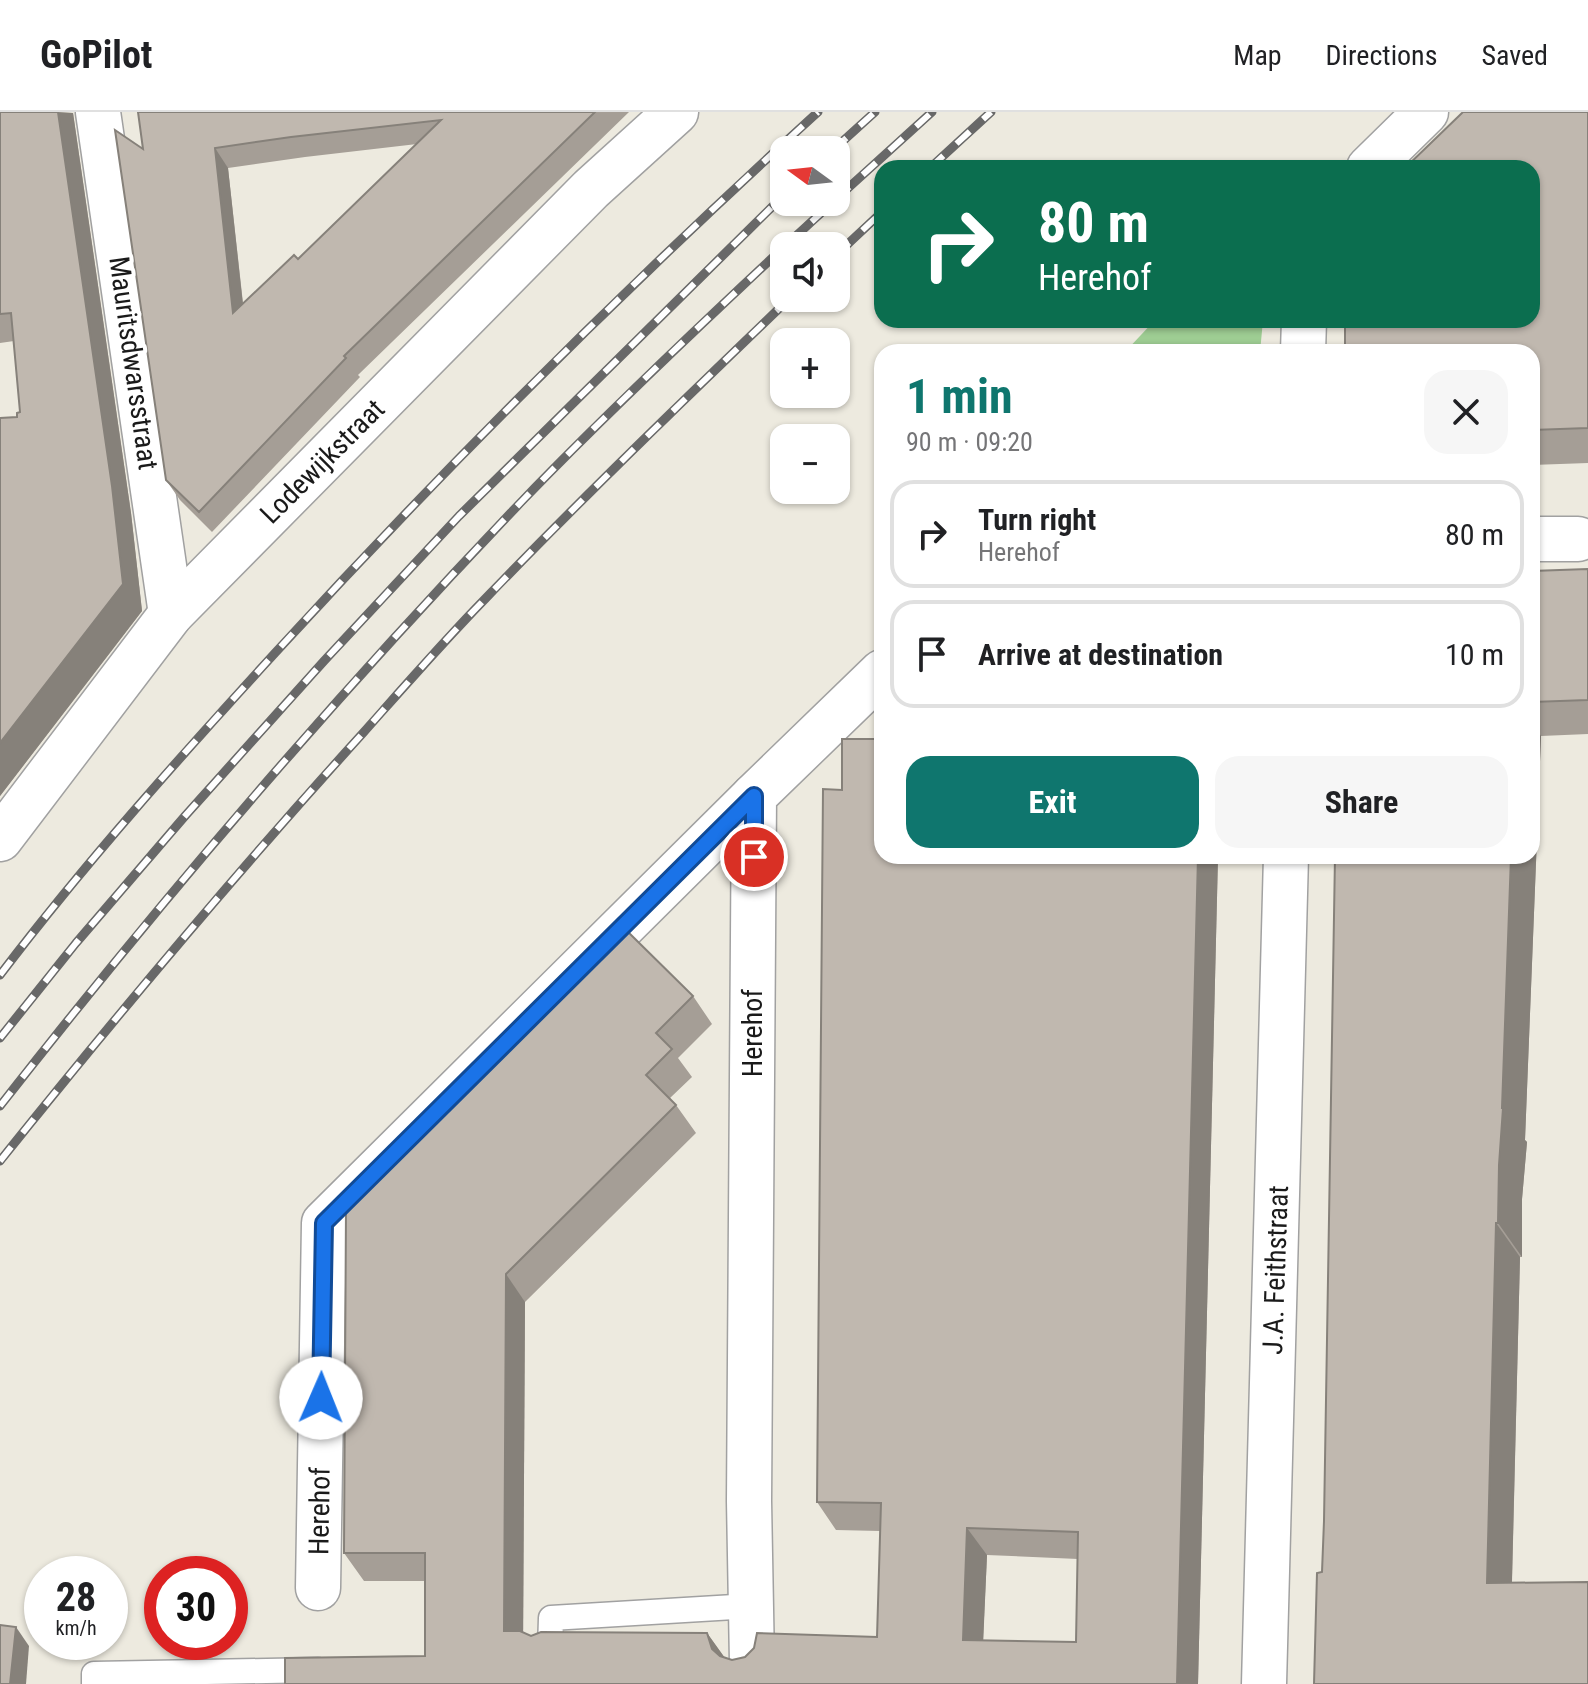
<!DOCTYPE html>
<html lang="en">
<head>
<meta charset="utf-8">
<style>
  :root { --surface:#fff; --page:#f6f6f6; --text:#202124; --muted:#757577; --line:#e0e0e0; --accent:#0f766e }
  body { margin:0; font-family:"Roboto Condensed",sans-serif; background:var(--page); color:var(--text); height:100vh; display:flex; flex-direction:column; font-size:30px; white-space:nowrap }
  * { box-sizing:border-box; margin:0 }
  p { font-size:26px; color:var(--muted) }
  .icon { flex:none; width:44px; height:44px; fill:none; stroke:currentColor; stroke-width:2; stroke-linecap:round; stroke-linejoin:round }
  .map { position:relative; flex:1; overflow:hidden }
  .side { position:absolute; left:874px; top:232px; width:666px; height:520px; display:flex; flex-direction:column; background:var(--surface); border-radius:24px; box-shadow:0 2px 6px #0004 }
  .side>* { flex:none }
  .banner { position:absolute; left:874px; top:48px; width:666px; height:168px; border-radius:24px; box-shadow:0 2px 6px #0004; background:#0b6e4f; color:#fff; overflow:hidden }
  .needle { width:52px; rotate:285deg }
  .buttons { position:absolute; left:770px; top:24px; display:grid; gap:16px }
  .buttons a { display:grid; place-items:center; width:80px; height:80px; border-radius:16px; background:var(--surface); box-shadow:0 2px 6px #0004; font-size:40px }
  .speed { position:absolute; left:24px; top:1444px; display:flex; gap:16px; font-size:40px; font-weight:700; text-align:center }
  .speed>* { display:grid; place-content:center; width:104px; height:104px; border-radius:50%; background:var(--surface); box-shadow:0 2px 6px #0004; line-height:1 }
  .speed small { font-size:20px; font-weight:400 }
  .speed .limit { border:12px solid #d22; background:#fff; color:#111 }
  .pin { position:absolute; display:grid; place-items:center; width:68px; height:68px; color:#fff; margin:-34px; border:4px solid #fff; border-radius:50%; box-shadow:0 2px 8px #0007 }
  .me { position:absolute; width:88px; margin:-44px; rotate:1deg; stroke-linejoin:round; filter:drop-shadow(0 0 6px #0008) }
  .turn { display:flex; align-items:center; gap:28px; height:168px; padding:0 32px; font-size:36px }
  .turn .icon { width:104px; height:104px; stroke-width:2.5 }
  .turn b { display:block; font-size:56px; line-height:68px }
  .round { display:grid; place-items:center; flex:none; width:84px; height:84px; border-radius:24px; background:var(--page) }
  .headline { display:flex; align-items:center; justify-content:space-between; height:136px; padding:0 32px }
  h1 { font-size:48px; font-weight:700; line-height:60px; color:var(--accent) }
  .button { display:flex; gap:16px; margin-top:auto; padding:16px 32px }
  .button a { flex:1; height:92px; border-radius:24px; background:var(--accent); color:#fff; font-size:32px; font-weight:700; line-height:92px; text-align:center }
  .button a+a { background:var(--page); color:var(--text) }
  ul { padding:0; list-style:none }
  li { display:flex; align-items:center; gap:24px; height:108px; margin:0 16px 12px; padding:0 16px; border:4px solid var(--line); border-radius:24px }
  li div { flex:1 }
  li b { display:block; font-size:30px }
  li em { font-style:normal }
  header { display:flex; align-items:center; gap:48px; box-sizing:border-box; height:112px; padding:0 40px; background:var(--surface); border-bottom:2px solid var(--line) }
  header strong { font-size:38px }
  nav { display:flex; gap:44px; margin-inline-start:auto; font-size:28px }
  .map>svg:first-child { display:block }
  .forest { fill:#9ecd93 }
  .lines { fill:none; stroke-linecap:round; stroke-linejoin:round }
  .lane-casing { stroke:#a1a1a1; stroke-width:27 }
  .street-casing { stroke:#a1a1a1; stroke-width:47 }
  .lane { stroke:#fff; stroke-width:24 }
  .street { stroke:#fff; stroke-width:44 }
  .rail-casing { stroke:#686868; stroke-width:9 }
  .rail { stroke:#fff; stroke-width:6; stroke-dasharray:18; stroke-linecap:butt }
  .wall { fill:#a59e96; fill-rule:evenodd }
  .shaded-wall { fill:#86817a }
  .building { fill:#c0b8af; stroke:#86817a; stroke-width:2; fill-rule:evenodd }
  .route-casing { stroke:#114b97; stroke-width:20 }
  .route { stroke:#1a73e8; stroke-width:14 }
  .labels { text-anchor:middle; stroke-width:8; stroke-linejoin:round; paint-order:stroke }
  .street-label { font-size:28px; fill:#1a1a1a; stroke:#fff }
</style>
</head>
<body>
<header>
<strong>GoPilot</strong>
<nav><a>Map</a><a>Directions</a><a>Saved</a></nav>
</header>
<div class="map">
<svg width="1588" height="1572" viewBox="0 0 1588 1572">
  <rect width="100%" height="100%" fill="#edeadf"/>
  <polygon class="forest" points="1155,208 1263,208 1260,240 1125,240"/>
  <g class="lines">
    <g class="lane-casing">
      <g id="lane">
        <polyline points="550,1537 551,1506 751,1494"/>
        <polyline points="94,1572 94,1562 318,1558"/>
      </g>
    </g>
    <g class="street-casing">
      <g id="street">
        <polyline points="98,0 171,502"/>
        <polyline points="1369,56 1426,0"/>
        <polyline points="1303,240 1304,208"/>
        <polyline points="1532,427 1578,427"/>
        <polyline points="0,727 171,502 591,77 676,0"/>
        <polyline points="318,1476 324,1111 754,684"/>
        <polyline points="752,1551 749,1389 754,684 882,560"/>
        <polyline points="1264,1572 1286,744"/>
      </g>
    </g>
    <use href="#lane" class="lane"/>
    <use href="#street" class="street"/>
    <g class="rail-casing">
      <g id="rail">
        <polyline points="833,38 875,0"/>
        <polyline points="930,56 991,0"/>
        <polyline points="836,87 932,0"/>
        <polyline points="785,134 833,90"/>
        <polyline points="836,143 882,100"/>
        <path d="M0,863c85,-112 180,-218 275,-322 172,-188 354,-369 543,-541"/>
        <polyline points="0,926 76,831 185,704 324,549 459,404 784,83"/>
        <path d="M0,994c165,-211 339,-414 524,-607 84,-87 172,-170 260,-252"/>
        <path d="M0,1049c117,-146 237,-289 363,-428 40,-45 80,-91 122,-134 99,-103 202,-202 305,-301"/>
      </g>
    </g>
    <use href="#rail" class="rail"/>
  </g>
  <g class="wall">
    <polygon points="0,0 73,1 131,401 142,499 0,684 0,306 17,305 20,300 14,229 0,231"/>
    <path d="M138,0h491l-271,263 2,2 -148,155 -32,-32 -14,-20 -23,-331zM417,32l-119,115 -55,44 -15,-135 77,-11z"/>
    <polygon points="1588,0 1588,351 1532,353 1532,240"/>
    <polygon points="1588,457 1588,622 1541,624 1525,1028 1527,1030 1522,1087 1522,1145 1520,1145 1512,1471 1588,1572 1322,1460 1532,744 1532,459"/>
    <path d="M882,744h336l-20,828 -773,-28v-75h-61l-20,-28 2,-345 347,-212 19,28 -34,34 14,19 -22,21 6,7 20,28 -171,169 -2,331 8,3 176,-3 18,25 7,2 145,-23 3,-106 -44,-1 -19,-28zM987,1443l91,4 -2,83 -93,-2z"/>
  </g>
  <g class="shaded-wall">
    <polygon points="58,0 73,1 131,401 142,499 0,684 0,631"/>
    <polygon points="215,36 228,56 246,221 233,201"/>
    <polygon points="1532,611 1541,624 1525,1028 1527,1030 1522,1087 1522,1145 1498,1111 1499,1053 1511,744 1532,744"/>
    <polygon points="1198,744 1218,744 1198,1572 1177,1572"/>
    <polygon points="1496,1111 1520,1145 1511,1505 1487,1471"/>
    <polygon points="506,1162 525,1190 523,1547 504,1519"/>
    <polygon points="967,1416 987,1443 982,1556 963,1528"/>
    <polygon points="16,1515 29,1534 26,1572 10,1572"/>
    <polygon points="707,1521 727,1549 731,1565 712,1537"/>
  </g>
  <g class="building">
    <polygon points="0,0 58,0 112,374 123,472 0,631 0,306 17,305 17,301 20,300 11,201 0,202"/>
    <path d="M138,0h457l-251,244 2,2 -147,154 -33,-32 -51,-350 28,19zM441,8l-143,139 -4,-4 -61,58 -18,-165 76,-11z"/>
    <polygon points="1463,0 1588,0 1588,316 1532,318 1532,240 1345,240 1345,208 1532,208 1532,56 1405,56"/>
    <polygon points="1588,457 1588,588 1532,590 1532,459"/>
    <path d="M842,627h40v117h316l-21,828h-892v-26l140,-2v-103h-81l2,-345 280,-278 67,66 -37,37 16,16 -26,26 30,30 -170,169 -2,357h16l11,5 10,-4 166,1 5,16 8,7 12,4 13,-3 9,-9 3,-15 120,4 4,-134 -64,-1 6,-713 19,1zM967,1416l111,4 -2,110 -113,-2z"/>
    <polygon points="1335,744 1511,744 1502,996 1503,996 1499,1053 1498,1111 1496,1111 1487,1471 1588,1470 1588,1572 1314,1572 1317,1461 1322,1460 1324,1409"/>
    <polygon points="0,1513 16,1515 10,1572 0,1572"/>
  </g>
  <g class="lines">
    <g class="route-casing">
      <polyline id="route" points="321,1286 324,1111 754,684 754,745"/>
    </g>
    <use href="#route" class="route"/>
  </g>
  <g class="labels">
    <g class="street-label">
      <text transform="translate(134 251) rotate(82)" y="10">Mauritsdwarsstraat</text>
      <text transform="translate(322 349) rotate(-45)" y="10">Lodewijkstraat</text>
      <text transform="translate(752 921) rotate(-90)" y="10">Herehof</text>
      <text transform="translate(1275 1158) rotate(-88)" y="10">J.A. Feithstraat</text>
      <text transform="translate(319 1399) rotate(-89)" y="10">Herehof</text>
    </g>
  </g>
</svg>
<div class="buttons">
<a><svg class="needle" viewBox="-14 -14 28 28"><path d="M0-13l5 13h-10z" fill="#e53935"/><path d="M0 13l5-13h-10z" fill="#757577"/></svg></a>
<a><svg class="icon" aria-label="sound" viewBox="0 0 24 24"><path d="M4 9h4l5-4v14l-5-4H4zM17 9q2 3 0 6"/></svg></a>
<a>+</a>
<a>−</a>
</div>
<div class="speed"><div>28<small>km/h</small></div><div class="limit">30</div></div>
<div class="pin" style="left:754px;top:745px;background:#d93025"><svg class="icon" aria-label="arrive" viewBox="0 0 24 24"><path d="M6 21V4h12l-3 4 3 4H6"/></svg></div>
<svg class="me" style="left:321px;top:1286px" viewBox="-20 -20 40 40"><circle r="19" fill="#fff"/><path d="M0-13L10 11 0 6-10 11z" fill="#1a73e8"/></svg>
<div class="banner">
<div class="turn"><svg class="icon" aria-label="right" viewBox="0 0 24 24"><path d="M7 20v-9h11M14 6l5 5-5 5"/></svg><div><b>80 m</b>Herehof</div></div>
</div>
<section class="side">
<div class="headline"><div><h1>1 min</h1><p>90 m · 09:20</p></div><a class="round"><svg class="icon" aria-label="close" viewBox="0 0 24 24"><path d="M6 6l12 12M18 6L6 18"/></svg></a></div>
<ul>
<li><svg class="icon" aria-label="right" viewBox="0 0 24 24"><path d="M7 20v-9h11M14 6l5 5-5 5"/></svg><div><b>Turn right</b><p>Herehof</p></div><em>80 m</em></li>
<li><svg class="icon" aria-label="arrive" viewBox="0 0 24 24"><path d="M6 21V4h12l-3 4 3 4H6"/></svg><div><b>Arrive at destination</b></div><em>10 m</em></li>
</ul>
<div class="button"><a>Exit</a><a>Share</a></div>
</section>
</div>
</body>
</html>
